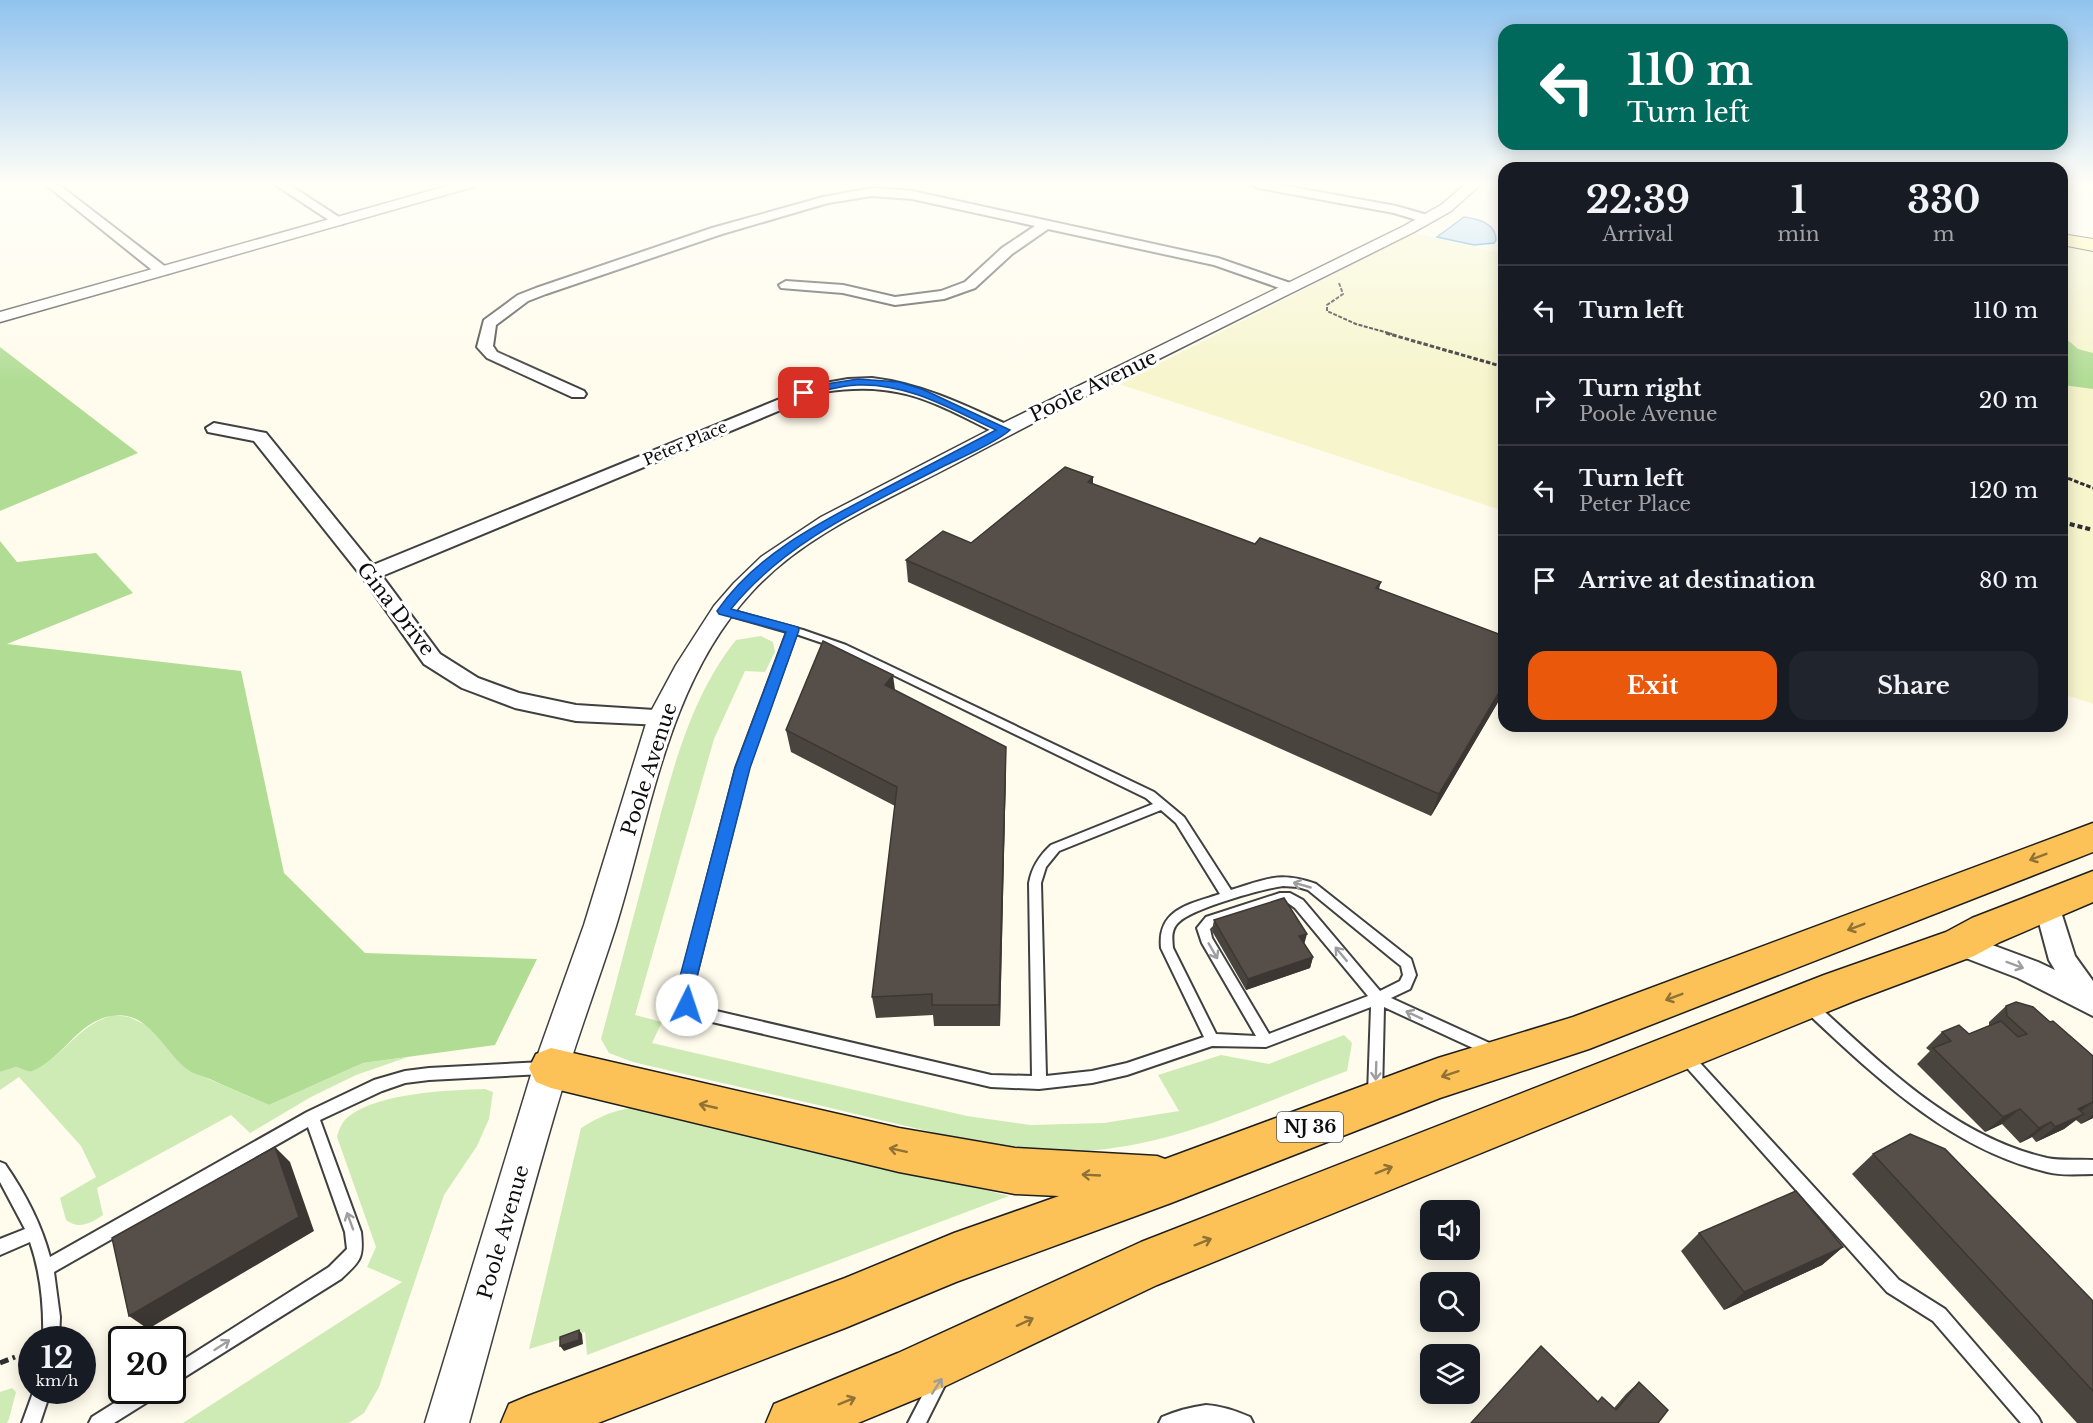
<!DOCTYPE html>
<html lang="en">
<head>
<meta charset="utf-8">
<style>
  :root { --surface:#171b24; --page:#20242c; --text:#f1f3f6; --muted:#9ea1a6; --line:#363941; --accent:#ea580c }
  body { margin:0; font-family:"Libre Baskerville",serif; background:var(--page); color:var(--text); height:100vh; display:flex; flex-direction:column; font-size:22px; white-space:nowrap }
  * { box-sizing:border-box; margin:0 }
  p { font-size:20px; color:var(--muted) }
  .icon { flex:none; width:33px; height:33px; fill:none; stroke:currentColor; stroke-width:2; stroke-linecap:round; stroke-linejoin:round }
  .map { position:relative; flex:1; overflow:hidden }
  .side { position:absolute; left:1498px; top:162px; width:570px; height:570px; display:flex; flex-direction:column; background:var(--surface); border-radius:18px; box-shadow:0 3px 15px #0003 }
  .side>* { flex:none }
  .hud { position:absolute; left:1498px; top:24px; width:570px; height:126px; border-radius:18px; box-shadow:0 3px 15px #0003; background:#00695c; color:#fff; overflow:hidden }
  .controls { position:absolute; left:1420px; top:1200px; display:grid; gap:12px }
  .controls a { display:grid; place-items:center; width:60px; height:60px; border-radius:12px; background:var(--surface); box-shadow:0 3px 15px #0003; font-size:30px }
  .speed { position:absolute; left:18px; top:1326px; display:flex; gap:12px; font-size:30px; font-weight:700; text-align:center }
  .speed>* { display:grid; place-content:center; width:78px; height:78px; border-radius:50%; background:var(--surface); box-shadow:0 3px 15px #0003; line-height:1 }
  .speed small { font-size:15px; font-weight:400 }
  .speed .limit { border:3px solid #111; border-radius:9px; background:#fff; color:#111 }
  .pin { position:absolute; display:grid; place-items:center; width:51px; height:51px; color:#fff; margin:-26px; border-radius:12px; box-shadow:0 3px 9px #0006 }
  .me { position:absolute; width:66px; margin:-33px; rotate:4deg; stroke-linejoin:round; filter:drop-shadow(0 0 4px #0008) }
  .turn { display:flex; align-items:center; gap:21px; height:126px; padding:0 30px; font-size:27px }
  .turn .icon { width:78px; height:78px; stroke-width:2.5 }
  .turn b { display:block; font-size:42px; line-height:51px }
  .eta { display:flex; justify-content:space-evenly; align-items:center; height:102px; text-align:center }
  .eta b { font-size:36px; font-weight:800; line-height:42px }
  .action { display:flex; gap:12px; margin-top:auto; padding:12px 30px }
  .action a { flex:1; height:69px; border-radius:18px; background:var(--accent); color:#fff; font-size:24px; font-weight:800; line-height:69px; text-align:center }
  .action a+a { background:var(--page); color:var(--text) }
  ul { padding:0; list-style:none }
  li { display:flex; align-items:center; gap:18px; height:90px; padding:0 30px; border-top:2px solid var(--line) }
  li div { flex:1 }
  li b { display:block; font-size:22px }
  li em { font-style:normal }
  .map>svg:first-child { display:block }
  .farmland { fill:#f6f5cc }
  .green { fill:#cfebb5 }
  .forest { fill:#b1dc94 }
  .water { fill:#b0daf9; stroke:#348cd3; stroke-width:1.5 }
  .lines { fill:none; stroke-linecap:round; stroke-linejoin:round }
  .service-casing { stroke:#404040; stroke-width:4 }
  .minor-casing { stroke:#404040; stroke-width:4 }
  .tertiary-casing { stroke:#404040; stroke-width:3 }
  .secondary-casing { stroke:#2f2f2f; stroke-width:2 }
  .trunk-casing { stroke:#1e1e1e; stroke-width:3 }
  .path-far3 { stroke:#2f2f2f; stroke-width:2; stroke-dasharray:4 1.5; stroke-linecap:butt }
  .path-far2 { stroke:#2f2f2f; stroke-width:3; stroke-dasharray:4.5 2; stroke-linecap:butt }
  .path-far1 { stroke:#2f2f2f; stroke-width:4; stroke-dasharray:5 3; stroke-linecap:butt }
  .path { stroke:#2f2f2f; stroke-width:5; stroke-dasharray:9 4.5; stroke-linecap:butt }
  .service { fill:#fff; fill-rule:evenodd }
  .minor { fill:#fff; fill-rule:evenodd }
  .tertiary { fill:#fff; fill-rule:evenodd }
  .secondary { fill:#fffaa8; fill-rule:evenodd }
  .trunk { fill:#fcc257; fill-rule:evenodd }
  .wall { fill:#4a443f }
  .shaded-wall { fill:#3c3733 }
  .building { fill:#564f49; stroke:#3c3733; stroke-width:1.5 }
  .oneway { stroke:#907136 }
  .oneway2 { stroke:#9e9e9e }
  .route { fill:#1a73e8; stroke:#114b97; stroke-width:1.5 }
  .labels { text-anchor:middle; stroke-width:6; stroke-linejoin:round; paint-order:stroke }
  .far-street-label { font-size:16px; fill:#0d0d0d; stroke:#fff }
  .shield { fill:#fff; stroke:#565656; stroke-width:1.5 }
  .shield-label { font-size:18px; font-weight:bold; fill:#0d0d0d }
  .street-label { font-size:20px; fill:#0d0d0d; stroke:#fff }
</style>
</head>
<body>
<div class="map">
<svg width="2093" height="1423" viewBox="0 0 2093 1423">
  <rect width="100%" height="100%" fill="#fffced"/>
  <g class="farmland">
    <polygon points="1414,233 1504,254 1504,511 1119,384"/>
    <polygon points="2063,245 2093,251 2093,704 2063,694"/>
  </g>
  <g class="green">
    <path d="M761,636l12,6 2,10 -10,20 -20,-1 -31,68 -79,276 27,7 -10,21 315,73 64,9 73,-2 75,-12 -21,-36 63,-20 48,9 75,-29 8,8 -5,28c-82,30 -162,71 -250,79 -76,7 -151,-15 -225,-32 -79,-19 -159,-37 -239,-56l-24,-9 -8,-14c16,-60 32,-120 48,-181 20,-74 38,-157 87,-218z"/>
    <path d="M115,1015l14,2 21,10 38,43 81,35 94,-42 45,-6 -52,18 -45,22 -61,36 -19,-18 -134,73 6,27c-12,8 -24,15 -37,5l-6,-22 36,-21 -15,-31 -62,-69 -19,13v-18l16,-5 14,5c33,-13 49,-50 85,-57z"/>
    <path d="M485,1089l8,3 -4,27 -12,27 -33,49 -65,192 -15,26 -15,10h-166l219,-141 -35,-15 9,-20 -39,-110c2,-8 5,-15 11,-20 29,-24 100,-27 137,-28z"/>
    <path d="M653,1106l356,90 -422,159 -2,-23 -56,17 52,-221c26,-16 42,-21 72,-22z"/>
    <polygon points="12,1388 16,1392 9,1419 7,1423 0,1423 0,1392"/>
  </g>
  <g class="forest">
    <polygon points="2063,336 2078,349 2093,353 2093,389 2063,385"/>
    <polygon points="0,347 138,453 0,511"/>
    <path d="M0,541l17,21 79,-9 37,40 -126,51 234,27 43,202 81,80 172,6 -42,86 -132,18 -94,42c-20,-9 -40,-17 -59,-26 -7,-3 -16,-5 -22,-9 -26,-19 -41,-67 -85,-52 -29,10 -43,43 -73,54l-14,-5 -16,5z"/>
  </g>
  <path class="water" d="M1464,217c14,2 32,6 32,23l-2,3 -20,2 -37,-8z"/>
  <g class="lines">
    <g class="service-casing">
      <g id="service">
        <path d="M723,608l80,22 43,15 308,147 30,25 47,73c35,-11 49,-19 85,-6l95,75 5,16 -6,14 -19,9 105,48 2,4 -2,4 -5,2 -5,-2 -102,-47 -2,87 -2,5 -5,2 -5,-2 -2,-5 3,-87 -105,40 -54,-1 -85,29 -35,8 -53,6 -48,-2 -279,-65c-9,-3 -29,-6 -32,-17 -1,-6 0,-15 0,-21l56,-216 51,-136 -67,-19 -2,-2 2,-2zM796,634l44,15 306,149 7,6 -102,41c-12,11 -19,22 -22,38l3,193 -41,-1 -279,-65 -12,-4 -6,-4v-18l54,-216zM1161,810l15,13 44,71c-30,10 -63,15 -59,54l43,89 -77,26 -35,8 -46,5 -5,-193 5,-16 13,-16zM1283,886l15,1 10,3 83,68 10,8 2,9 -3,6 -20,10 -77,-91 -13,-7h-10l-74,24 -9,11 5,15 54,93 -40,-2 -43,-86c-1,-10 -2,-19 6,-26 15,-14 83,-33 104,-36zM1280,903h8l7,5 73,88 -99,38 -57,-96 -2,-9 4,-4z"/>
        <path d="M1809,1000l5,2c68,62 140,135 233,156 15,3 31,1 46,2v14c-15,0 -31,2 -46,-2 -98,-23 -172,-96 -243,-162l-2,-4 2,-4z"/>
        <polygon points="1685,1050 1690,1052 1899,1280 1945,1309 2038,1417 2041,1423 2021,1423 1933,1321 1887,1292 1680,1060 1678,1056 1680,1052"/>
        <path d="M543,1062l5,2 2,4 -2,4 -5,2 -114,6 -24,3 -23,8 -62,29 41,112c3,27 -1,29 -20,47l-169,106v-18l157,-100 18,-18 -2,-17 -37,-105 -254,145 6,45 -1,23h-16c1,-34 -2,-66 -13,-98l-30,13v-16l25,-10 -25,-47v-20l5,2c20,29 36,59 45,93l257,-145 67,-32 31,-9 24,-3z"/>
        <polygon points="939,1373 945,1375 947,1381 926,1423 908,1423 933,1375"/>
        <polygon points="34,1390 51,1390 40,1423 22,1423"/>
        <polygon points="135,1390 159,1390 157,1396 114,1423 89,1423 92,1417"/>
        <path d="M1206,1405c16,1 30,6 44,12l3,6h-94l3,-6c14,-6 29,-10 44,-12z"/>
      </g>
    </g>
    <g class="minor-casing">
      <g id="minor">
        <polygon points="45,184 58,184 167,268 169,271 167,274 157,274"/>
        <polygon points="274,184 288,184 345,221 343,224 335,224"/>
        <polygon points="1252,184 1275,184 1396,206 1431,216 1433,219 1427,223 1394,213 1258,188"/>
        <polygon points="872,188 912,191 1218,258 1296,285 1298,288 1291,292 1214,265 1048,229 1012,254 975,288 944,299 895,305 843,293 781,288 779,285 786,281 843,285 895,297 941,291 965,282 1002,248 1035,226 912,199 872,196 828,203 722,234 546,294 528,301 496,325 493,346 497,352 584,391 586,394 584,397 572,397 487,358 477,347 484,320 518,295 536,288 712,228 823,197"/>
        <path d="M872,378c50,6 93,27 138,48l2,4 -2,4h-12c-65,-32 -99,-54 -174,-42l-442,184 58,78 38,24 41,15 57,12 94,6 3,6 -3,6 -8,2 -86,-4 -61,-13 -53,-20 -38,-24 -61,-86 -109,-137 -46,-9 -2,-4 8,-5 52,10 107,132 441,-180 34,-6z"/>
        <polygon points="2047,893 2056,896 2075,956 2093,981 2093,1016 2018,978 1950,952 1946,944 1950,936 1960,933 2038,962 2055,970 2049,960 2034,904 2038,896"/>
      </g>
    </g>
    <g class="tertiary-casing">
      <g id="tertiary">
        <polygon points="454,184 475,184 473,187 0,322 0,312"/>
        <path d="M1466,184h15l-30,27 -37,21c-152,76 -305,150 -455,230 -71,38 -154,71 -208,131 -83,90 -100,220 -135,333 -15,47 -32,93 -47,140 -36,118 -67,238 -100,357h-44l108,-355 51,-143 64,-208 28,-52 38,-59 20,-23 27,-26 60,-40 176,-91 407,-200 37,-21z"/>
      </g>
    </g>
    <g class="secondary-casing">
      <polygon id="secondary" points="2062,234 2093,239 2093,251 2062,245"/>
    </g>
    <g class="trunk-casing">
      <g id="trunk">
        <polygon points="2093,823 2093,852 1589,1049 1440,1098 1171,1203 956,1282 845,1328 598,1423 501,1423 509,1404 528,1396 845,1278 954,1233 1059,1196 1015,1194 899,1172 551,1088 536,1082 529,1068 536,1054 551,1048 899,1128 1015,1148 1157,1156 1165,1159 1438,1058 1573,1017"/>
        <polygon points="2093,871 2093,902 2000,942 1974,956 1854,1001 1157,1285 933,1392 858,1423 766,1423 774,1404 898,1353 1141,1242 1824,975 1946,932 1972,918"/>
      </g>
    </g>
    <polyline class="path-far3" points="1339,283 1343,294 1327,305 1327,311 1356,324 1392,334"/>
    <g class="path-far2">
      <polyline points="1386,333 1504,367"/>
      <polyline points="2062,476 2093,488"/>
    </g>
    <polyline class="path-far1" points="2062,522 2093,530"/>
    <polyline class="path" points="0,1363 15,1357"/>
    <use href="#service" class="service"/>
    <use href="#minor" class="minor"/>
    <use href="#tertiary" class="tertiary"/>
    <use href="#secondary" class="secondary"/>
    <use href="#trunk" class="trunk"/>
  </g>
  <g class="wall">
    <polygon points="1093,477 1093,484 1255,544 1381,582 1379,589 1504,636 1504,692 1431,816 908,582 906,560 971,543"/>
    <polygon points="895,690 1006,769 1000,1026 934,1026 933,1015 876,1018 872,997 895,806 791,752 786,730"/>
    <polygon points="1214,920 1305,944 1313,957 1310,968 1246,990 1212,931"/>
    <polygon points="2006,1006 2050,1022 2093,1056 2093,1118 2081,1124 2076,1120 2064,1129 2036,1142 2032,1137 2020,1143 2002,1124 1985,1132 1917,1064 1930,1051 1926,1048 1942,1032 1969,1034 1989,1026 1989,1022"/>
    <polygon points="1873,1154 2093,1301 2093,1423 2077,1423 1852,1174"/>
    <polygon points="1699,1233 1843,1247 1822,1265 1724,1310 1681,1251"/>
    <polygon points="1639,1382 1658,1423 1471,1423 1598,1402 1614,1408 1626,1394"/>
  </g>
  <g class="shaded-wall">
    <polygon points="1093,477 1092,498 1088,482"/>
    <polygon points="893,675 896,697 885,685"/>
    <polygon points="1504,684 1504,692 1431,816 1439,794"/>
    <polygon points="1006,747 1006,769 1000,1026 999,1005"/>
    <polygon points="1307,934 1304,945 1299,936"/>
    <polygon points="1313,957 1310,968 1246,990 1248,979"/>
    <polygon points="2093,1102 2073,1117 2078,1109"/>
    <polygon points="2020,1109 2002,1124 1985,1132 2003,1117"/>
    <polygon points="2084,1114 2064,1129 2036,1142 2055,1127"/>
    <polygon points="2093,1115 2093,1118 2081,1124"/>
    <polygon points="2051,1122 2032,1137 2020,1143 2039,1128"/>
    <polygon points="275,1147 290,1162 314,1231 148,1329 129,1316"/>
    <polygon points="1843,1247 1822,1265 1724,1310 1744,1292"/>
    <polygon points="579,1330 582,1334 583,1344 564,1351 560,1346"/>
  </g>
  <g class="building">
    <polygon points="1065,467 1093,477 1088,482 1255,544 1260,538 1381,582 1376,588 1504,636 1504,684 1439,794 906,560 943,531 971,543"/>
    <polygon points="823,641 893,675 885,685 1006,747 999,1005 932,1005 932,994 872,997 897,787 786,730"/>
    <polygon points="1284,898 1307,934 1299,936 1313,957 1248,979 1214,920"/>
    <polygon points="2016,1002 2033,1007 2050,1022 2053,1021 2093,1056 2093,1102 2078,1109 2084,1114 2055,1127 2051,1122 2039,1128 2020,1109 2003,1117 1933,1048 1951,1041 1942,1032 1959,1025 1969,1034 2001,1021 2018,1037 2027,1034 2007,1016 2006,1006"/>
    <polygon points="1910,1134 1945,1149 2093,1301 2093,1391 1873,1154"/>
    <polygon points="275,1147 299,1217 129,1316 112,1238"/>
    <polygon points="1796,1191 1843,1247 1744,1292 1699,1233"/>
    <polygon points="579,1330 579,1340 560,1346 560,1337"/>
    <polygon points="1541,1346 1598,1402 1602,1397 1616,1410 1639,1382 1668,1410 1658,1423 1471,1423"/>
  </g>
  <defs><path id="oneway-shaft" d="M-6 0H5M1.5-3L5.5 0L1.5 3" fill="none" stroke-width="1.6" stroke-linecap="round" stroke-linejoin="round" transform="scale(1.5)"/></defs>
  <g class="oneway">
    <use href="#oneway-shaft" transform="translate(2038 857) rotate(159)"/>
    <use href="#oneway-shaft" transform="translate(1856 927) rotate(159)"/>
    <use href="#oneway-shaft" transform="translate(1674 997) rotate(159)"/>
    <use href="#oneway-shaft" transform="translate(1450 1074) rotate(162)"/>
    <use href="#oneway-shaft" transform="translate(708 1106) rotate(-167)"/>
    <use href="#oneway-shaft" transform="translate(898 1150) rotate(-168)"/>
    <use href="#oneway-shaft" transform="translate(1384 1170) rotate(-22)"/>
    <use href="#oneway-shaft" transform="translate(1091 1175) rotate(-177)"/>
    <use href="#oneway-shaft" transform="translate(1203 1242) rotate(-22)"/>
    <use href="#oneway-shaft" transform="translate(1025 1322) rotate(-25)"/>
    <use href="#oneway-shaft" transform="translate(847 1401) rotate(-22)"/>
  </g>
  <g class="oneway2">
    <use href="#oneway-shaft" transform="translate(1302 885) rotate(-164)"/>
    <use href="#oneway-shaft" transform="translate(1213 951) rotate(60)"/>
    <use href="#oneway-shaft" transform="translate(1341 954) rotate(-130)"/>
    <use href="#oneway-shaft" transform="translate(2015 965) rotate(20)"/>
    <use href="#oneway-shaft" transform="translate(1414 1015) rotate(-155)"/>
    <use href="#oneway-shaft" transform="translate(1376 1071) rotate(92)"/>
    <use href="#oneway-shaft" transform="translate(350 1221) rotate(-110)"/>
    <use href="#oneway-shaft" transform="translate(222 1345) rotate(-33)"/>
    <use href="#oneway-shaft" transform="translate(937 1386) rotate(-57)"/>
  </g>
  <linearGradient id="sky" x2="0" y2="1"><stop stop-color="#91c3ef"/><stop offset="0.48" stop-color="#fffef7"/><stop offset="1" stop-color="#fffef7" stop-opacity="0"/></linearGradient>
  <rect width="2093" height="383" fill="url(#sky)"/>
  <path class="route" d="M858,379l41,3 23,7 88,41c-14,13 -50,28 -68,37 -77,40 -156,74 -211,142l67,18 1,3 -49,138 -55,216v21l-2,5 -6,2 -6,-2 -3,-5v-21l57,-216 51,-136 -67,-18 -2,-3c40,-58 104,-89 165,-121 38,-20 76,-40 114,-60 -44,-20 -87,-47 -138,-45 -18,0 -36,7 -54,11l-5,-3 21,-8z"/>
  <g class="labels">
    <g class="far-street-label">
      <text transform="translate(685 443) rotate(-23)" y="6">Peter Place</text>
    </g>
    <rect class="shield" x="1277" y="1112" width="66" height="30" rx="4.5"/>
    <g class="shield-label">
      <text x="1310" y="1133">NJ 36</text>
    </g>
    <g class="street-label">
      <text transform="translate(1093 386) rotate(-26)" y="7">Poole Avenue</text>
      <text transform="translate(396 609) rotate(52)" y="7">Gina Drive</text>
      <text transform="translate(649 769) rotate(-72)" y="7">Poole Avenue</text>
      <text transform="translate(503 1232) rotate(-74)" y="7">Poole Avenue</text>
    </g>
  </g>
</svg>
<div class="controls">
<a><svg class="icon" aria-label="sound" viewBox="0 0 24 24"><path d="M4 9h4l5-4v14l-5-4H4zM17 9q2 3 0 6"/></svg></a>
<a><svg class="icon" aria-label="search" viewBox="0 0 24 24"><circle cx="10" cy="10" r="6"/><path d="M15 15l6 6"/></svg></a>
<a><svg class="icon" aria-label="layers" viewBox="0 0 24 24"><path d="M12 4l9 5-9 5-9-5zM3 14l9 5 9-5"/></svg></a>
</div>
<div class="speed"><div>12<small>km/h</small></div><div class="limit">20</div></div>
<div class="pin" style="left:804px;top:393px;background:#d93025"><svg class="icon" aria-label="arrive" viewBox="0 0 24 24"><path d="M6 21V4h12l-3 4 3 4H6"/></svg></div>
<svg class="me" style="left:687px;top:1005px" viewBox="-20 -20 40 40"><circle r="19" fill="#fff"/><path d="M0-13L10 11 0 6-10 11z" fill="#1a73e8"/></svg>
<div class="hud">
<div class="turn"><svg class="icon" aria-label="left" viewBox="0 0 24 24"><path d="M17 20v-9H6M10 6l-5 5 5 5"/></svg><div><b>110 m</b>Turn left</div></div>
</div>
<section class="side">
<div class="eta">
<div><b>22:39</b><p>Arrival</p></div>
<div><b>1</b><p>min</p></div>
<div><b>330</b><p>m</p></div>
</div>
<ul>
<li><svg class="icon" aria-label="left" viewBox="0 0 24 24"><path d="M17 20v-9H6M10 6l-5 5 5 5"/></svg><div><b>Turn left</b></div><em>110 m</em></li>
<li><svg class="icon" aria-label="right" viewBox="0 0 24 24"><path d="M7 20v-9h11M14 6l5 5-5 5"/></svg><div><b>Turn right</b><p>Poole Avenue</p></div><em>20 m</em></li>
<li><svg class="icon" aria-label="left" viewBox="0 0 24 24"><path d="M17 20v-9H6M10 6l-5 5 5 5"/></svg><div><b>Turn left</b><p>Peter Place</p></div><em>120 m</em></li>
<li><svg class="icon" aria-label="arrive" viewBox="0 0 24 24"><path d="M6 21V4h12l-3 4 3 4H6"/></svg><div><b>Arrive at destination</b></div><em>80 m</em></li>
</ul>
<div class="action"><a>Exit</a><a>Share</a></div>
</section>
</div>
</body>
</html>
